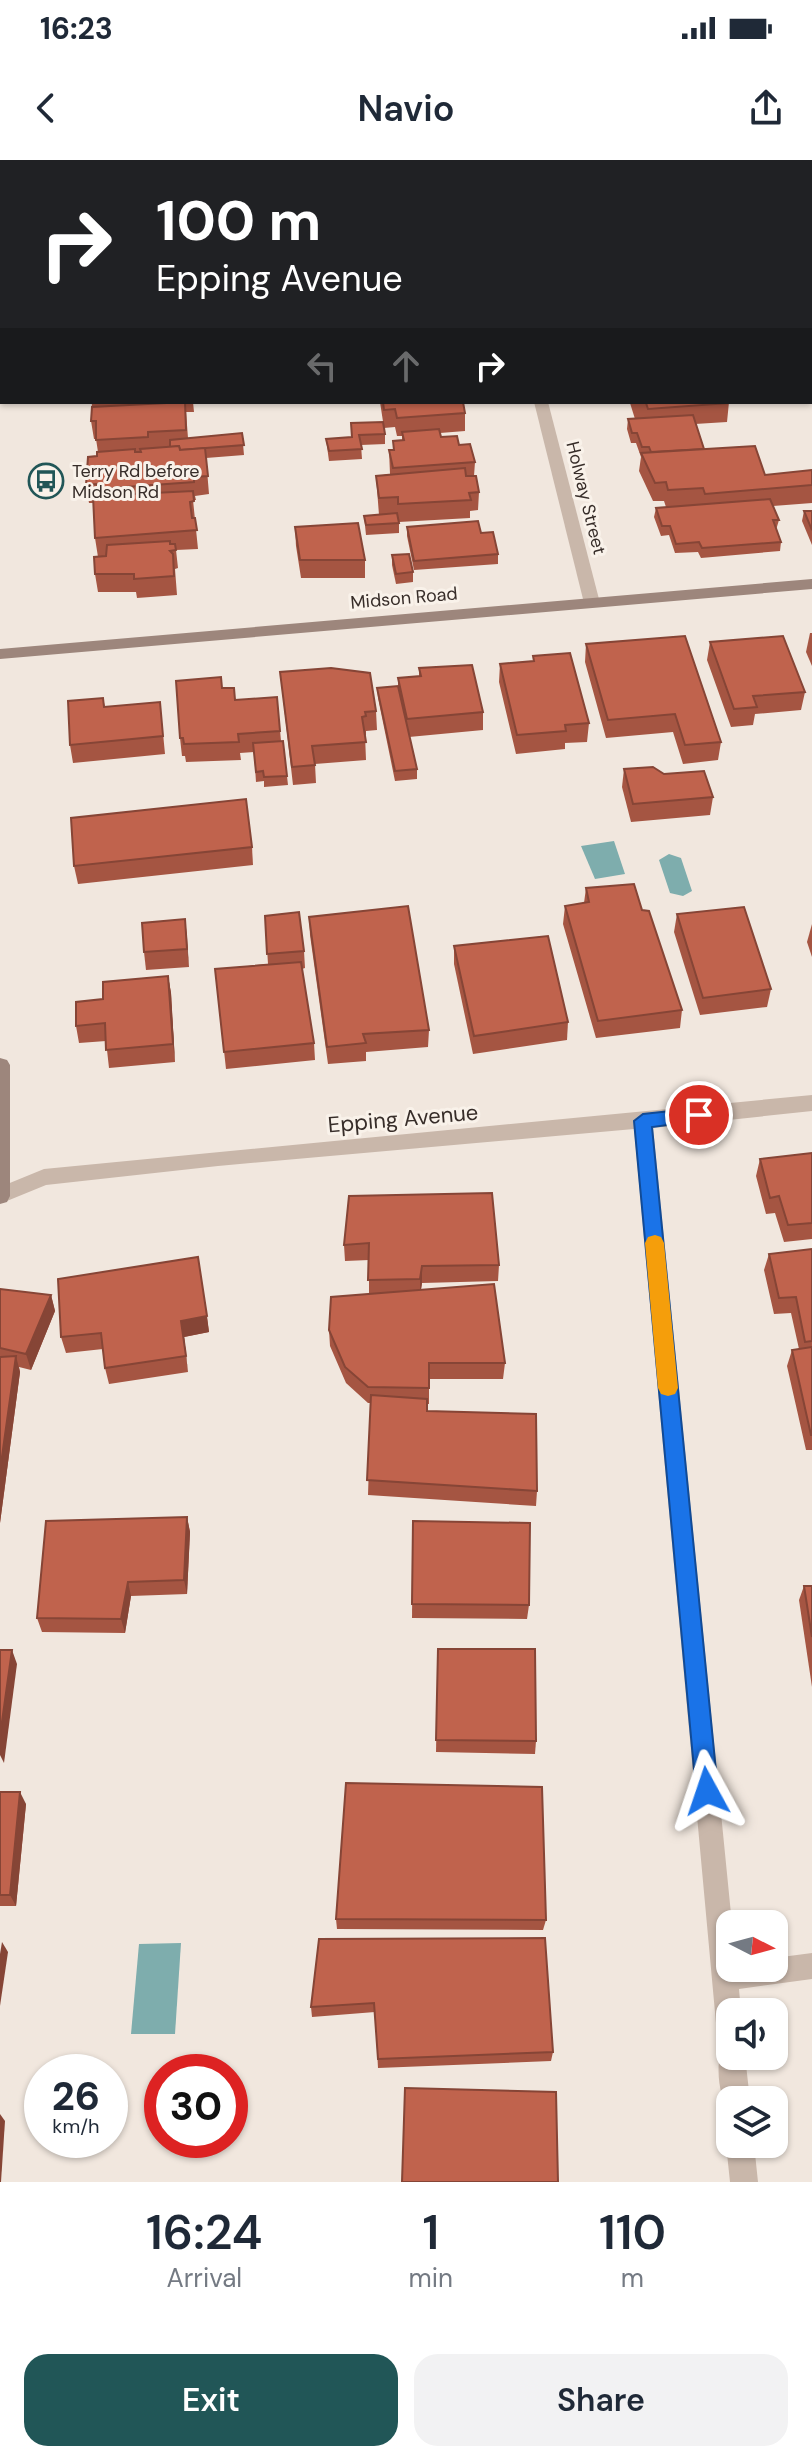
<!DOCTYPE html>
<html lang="en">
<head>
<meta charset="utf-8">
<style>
  :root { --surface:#fff; --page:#f2f2f3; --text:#1f2937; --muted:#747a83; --accent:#215657 }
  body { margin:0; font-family:"DM Sans",sans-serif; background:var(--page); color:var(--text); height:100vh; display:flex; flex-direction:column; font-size:30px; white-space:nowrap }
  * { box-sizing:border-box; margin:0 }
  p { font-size:26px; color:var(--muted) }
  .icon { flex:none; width:44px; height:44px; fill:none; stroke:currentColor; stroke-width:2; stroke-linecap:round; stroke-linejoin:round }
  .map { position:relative; height:2022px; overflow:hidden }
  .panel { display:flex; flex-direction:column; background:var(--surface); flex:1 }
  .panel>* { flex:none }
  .guide { position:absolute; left:0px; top:0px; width:812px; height:244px; box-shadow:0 2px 6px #0004; background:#202124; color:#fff; overflow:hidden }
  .needle { width:52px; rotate:96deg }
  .controls { position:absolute; left:716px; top:1750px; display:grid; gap:16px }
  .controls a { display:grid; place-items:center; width:72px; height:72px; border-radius:16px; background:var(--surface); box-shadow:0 2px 6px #0004; font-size:40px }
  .speed { position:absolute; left:24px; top:1894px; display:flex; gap:16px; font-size:40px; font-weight:700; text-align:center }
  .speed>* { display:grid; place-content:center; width:104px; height:104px; border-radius:50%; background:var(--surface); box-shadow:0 2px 6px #0004; line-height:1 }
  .speed small { font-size:20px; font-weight:400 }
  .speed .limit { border:12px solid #d22; background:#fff; color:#111 }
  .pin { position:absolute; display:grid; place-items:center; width:68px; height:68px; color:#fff; margin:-34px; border:4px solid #fff; border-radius:50%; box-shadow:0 2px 8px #0007 }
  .me { position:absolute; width:88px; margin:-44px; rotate:355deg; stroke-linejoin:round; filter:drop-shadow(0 0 6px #0008) }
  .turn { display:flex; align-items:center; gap:28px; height:168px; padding:0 24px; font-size:36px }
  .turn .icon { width:104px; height:104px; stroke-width:2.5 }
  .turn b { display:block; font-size:56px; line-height:68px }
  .lanes { display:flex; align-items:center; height:76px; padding:0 24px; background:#0003; justify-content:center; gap:40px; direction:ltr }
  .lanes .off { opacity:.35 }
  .eta { display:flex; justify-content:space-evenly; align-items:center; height:136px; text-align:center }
  .eta b { font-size:48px; font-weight:600; line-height:56px }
  .action { display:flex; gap:16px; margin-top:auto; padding:16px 24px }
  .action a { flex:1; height:92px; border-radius:24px; background:var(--accent); color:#fff; font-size:32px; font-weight:600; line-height:92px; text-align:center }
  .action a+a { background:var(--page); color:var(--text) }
  .status { display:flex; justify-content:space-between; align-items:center; height:56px; padding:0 40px; background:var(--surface); direction:ltr }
  .status svg { height:22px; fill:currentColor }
  header { display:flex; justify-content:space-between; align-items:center; height:104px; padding:0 24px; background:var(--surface); font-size:36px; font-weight:600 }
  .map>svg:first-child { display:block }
  .water { fill:#7eadad }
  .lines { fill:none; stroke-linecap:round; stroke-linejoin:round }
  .street { fill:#c9b7aa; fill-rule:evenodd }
  .secondary { fill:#9d867c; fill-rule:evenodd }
  .wall { fill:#a55542 }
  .shaded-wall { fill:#864536 }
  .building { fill:#c0634d; stroke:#864536; stroke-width:2 }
  .route { fill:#1a73e8; stroke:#114b97; stroke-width:2 }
  .slow { fill:#f59e0b }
  .labels { text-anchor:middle; stroke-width:6; stroke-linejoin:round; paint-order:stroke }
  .far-poi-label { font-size:18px; fill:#372d29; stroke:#f9f2ea; text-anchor:start }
  .far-street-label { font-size:18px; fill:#372d29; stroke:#f9f2ea }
  .street-label { font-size:22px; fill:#372d29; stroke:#f9f2ea }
</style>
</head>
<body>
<div class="status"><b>16:23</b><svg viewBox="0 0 49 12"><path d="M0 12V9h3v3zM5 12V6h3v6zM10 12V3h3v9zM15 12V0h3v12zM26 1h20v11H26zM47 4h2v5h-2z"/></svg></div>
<header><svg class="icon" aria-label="back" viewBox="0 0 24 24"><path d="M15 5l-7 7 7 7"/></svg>Navio<svg class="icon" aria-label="share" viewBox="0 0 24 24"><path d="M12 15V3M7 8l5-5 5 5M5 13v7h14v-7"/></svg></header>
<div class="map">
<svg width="812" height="2022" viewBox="0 0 812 2022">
  <rect width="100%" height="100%" fill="#f1e7de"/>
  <g class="water">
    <polygon points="614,681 625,714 595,719 581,686"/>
    <polygon points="669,694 681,698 692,731 683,736 670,733 659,700"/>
    <polygon points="181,1783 175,1874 131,1874 139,1784"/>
  </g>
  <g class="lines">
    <g class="street">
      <rect x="465" y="0" width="12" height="2"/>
      <rect x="0" y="96" width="2" height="8"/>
      <rect x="810" y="108" width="2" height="8"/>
      <polygon points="534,242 548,242 600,443 598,446 586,446 584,443"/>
      <path d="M812,935v16l-159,17 79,796 -2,44h44v-10l38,-5v26l-73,10 2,23h-11v44h15l5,44h-20v11c-12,-12 -16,-53 -5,-66l-4,-2 -4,-9 -83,-905 -416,37 -172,19 -44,18 -2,-16 44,-18z"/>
      <polygon points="730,1975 730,1984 754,1984 758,2022 730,2022 726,1984"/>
    </g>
    <g class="secondary">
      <polygon points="0,192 2,192 0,235"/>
      <polygon points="812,419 812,429 0,499 0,489"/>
      <polygon points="0,898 7,900 10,905 10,1036 7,1042 0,1044"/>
    </g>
  </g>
  <g class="wall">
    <polygon points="309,0 407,0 407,2 310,2"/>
    <polygon points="552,0 639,0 651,2 553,2"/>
    <polygon points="665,0 701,0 701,2 666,2"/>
    <polygon points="783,0 812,0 812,71 810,69 810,2 783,2"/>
    <polygon points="92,242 193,242 194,252 186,252 188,278 242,273 244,295 206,298 209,334 195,336 196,340 193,340 198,389 176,390 178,408 175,409 177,435 137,438 136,432 98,432 95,414 98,397 95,378 93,343 89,343 86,325 97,296 98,292 96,279 94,279 91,261"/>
    <polygon points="380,242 463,242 465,253 465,271 440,273 441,277 459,285 475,302 474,316 479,332 478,350 470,351 470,358 399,362 399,373 366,375 364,356 379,355 376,316 390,314 389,290 393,290 393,281 402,280 402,276 397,276 395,267 384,268"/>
    <polygon points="617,242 729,242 727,262 695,264 704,289 765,315 812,310 812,343 773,346 779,360 776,370 781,382 780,391 701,398 698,392 675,393 669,375 661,376 654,357 656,348 666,347 664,341 653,341 639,311 641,297 636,283 631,283 627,269 628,259 635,259 630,243 617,243"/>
    <polygon points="351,263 385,274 385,284 361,285 362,299 329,301 326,279 352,277"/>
    <polygon points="804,351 812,351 812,385 802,361"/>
    <polygon points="295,367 365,400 365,418 301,418 296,386"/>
    <polygon points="407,367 481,373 498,394 498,404 414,410 407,376"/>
    <polygon points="392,395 413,412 413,422 396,424 392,405"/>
    <polygon points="810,473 812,473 812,506 806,492"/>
    <polygon points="710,482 805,532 801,550 755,554 753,565 731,567 707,500"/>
    <polygon points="586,484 721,582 718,600 683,604 673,572 606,578 585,502"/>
    <polygon points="533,496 589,563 587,582 565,583 565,589 516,594 499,522 500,504 533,501"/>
    <polygon points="419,508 483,552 483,570 409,577 417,609 417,619 395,621 378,538 377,528 398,526 398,518 419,516"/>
    <polygon points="280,512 376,551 377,570 366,571 366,575 365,575 366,600 315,604 316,623 293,625"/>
    <polygon points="222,528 235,540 277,537 281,581 283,581 288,625 264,627 264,621 256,622 254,592 240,593 241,600 186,602 185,596 182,596 180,578"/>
    <polygon points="103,538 105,547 160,542 165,594 73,603 70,585"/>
    <polygon points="624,609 713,637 710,655 631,662 622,627"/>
    <polygon points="252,687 253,705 78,724 74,706"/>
    <polygon points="586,728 642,750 682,850 680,868 596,878 563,764 565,746 584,743"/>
    <polygon points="677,754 771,829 767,847 700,855 674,772"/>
    <polygon points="265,756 304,791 305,808 302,809 314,883 315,900 226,909 215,809 268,804"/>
    <polygon points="309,757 429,870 428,887 366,892 366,901 328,904 310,775"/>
    <polygon points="185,759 189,807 146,810 144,792"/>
    <polygon points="812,764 812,797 807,782"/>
    <polygon points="454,786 568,862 567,880 473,894 454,804"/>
    <polygon points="168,816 171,833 175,902 109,908 106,881 79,883 76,866 103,839"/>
    <polygon points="812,993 812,1079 784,1082 775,1053 766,1054 756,1016 760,999"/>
    <polygon points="349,1036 499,1105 498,1121 422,1123 421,1130 505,1203 503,1219 429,1219 429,1244 427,1244 427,1251 537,1331 536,1346 368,1335 371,1243 368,1243 346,1223 330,1186 329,1170 369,1134 369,1100 345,1101 344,1085"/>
    <polygon points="812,1089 812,1290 806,1290 787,1206 792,1190 799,1189 791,1153 774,1154 764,1110 769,1094"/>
    <polygon points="198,1097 209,1172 184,1177 188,1212 109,1224 105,1208 103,1189 66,1193 61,1177"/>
    <polygon points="0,1129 51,1135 55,1151 31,1210 19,1207 20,1212 0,1363"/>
    <polygon points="187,1357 190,1372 187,1434 131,1436 125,1473 42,1472 37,1458"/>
    <polygon points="413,1361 529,1445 527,1459 412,1458"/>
    <polygon points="804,1426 812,1426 812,1527 799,1440"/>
    <polygon points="438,1489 536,1581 535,1594 436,1592"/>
    <polygon points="0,1632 26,1644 16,1746 0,1746"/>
    <polygon points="336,1759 546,1760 543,1770 337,1769"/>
    <polygon points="319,1779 553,1892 551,1901 378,1908 375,1852 312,1857 311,1847"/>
  </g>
  <g class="shaded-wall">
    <polygon points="185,759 187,777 189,807 187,789"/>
    <polygon points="168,816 171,833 175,902 173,884"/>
    <polygon points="422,1106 422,1123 420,1135 420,1119"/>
    <polygon points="51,1135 55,1151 31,1210 26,1194"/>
    <polygon points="207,1156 209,1172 184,1177 188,1212 181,1161"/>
    <polygon points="16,1196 20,1212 0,1363 0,1311"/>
    <polygon points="187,1357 190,1372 187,1434 184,1420"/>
    <polygon points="128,1422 131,1436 125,1473 121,1459"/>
    <polygon points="12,1490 17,1504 4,1603 0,1595 0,1576"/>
    <polygon points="20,1632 26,1644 16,1746 10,1735"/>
    <polygon points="2,1782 8,1792 0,1846 0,1794"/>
    <polygon points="0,1954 5,1961 1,2022 0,2022"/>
  </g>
  <g class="building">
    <rect x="330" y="0" width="77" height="2"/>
    <polygon points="650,0 651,2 616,2 649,0"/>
    <polygon points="784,0 812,0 812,50 810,46 810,2 785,2"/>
    <polygon points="780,1 781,2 750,2"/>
    <rect x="810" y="149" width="2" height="46"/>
    <polygon points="185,242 186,270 148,272 148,277 96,280 96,261 91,261 92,247"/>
    <polygon points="383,242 463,242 465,253 397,258 395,249 384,250"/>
    <polygon points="638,242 729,242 730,243 648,249 646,243"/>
    <polygon points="693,255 704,289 651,292 649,287 642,287 637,273 632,273 628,259"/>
    <polygon points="383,262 385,274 359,275 362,289 329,291 326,279 352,277 351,263"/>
    <polygon points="439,269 441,277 457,276 459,285 470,284 475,302 393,308 389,290 394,290 393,281 404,280 402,272"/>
    <polygon points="242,273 244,285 180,290 179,286 170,287 170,280"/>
    <polygon points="179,286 180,290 205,288 208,316 194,317 194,322 98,329 97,324 86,325 88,297 97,296 97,292 135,289 135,292 141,292 140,289"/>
    <polygon points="755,286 765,315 812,310 812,325 705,334 703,328 668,330 666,322 655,323 641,293"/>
    <polygon points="465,308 466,316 476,316 479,332 469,333 471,340 398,344 398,337 379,338 376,316"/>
    <polygon points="193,331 194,341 190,342 192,358 195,358 197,370 95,378 93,336"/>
    <polygon points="770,339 779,360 773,360 781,382 702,388 699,382 676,384 670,366 662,366 656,348"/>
    <polygon points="804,351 812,351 812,370"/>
    <polygon points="397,353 399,363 366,365 364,356"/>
    <polygon points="478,361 481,373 493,372 498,394 414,401 407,367"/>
    <polygon points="358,363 365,400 300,400 295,367"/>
    <polygon points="170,381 170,384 175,384 176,390 170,391 173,394 174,416 134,419 134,414 95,414 94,397 106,396 107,385"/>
    <polygon points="409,394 413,412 396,414 392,395"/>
    <polygon points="685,476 721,582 685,585 675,554 608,560 586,484"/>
    <polygon points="783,476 805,532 753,536 757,547 734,549 710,482"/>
    <polygon points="570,493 589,563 565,565 566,571 517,575 500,504 534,501 533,496"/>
    <polygon points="472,505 483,552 407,559 398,518 421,516 419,508"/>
    <polygon points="331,508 370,513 376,551 365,552 366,556 362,557 366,582 312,586 315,605 292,607 280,512"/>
    <polygon points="221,517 222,528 234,528 235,540 277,537 280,571 238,574 239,582 184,584 183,578 180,578 176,521"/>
    <polygon points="398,526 417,609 395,611 377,528"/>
    <polygon points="103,538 104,547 160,542 163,576 70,585 68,541"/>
    <polygon points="283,581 287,616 264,617 263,611 256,612 253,583"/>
    <polygon points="653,607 664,614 704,611 713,637 633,644 624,609"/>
    <polygon points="246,639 252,687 74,706 71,658"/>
    <polygon points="634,724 642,750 649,751 682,850 598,861 565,746 589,742 586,728"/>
    <polygon points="408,746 429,870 363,874 366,883 327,887 309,757"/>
    <polygon points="744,747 771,829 703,838 677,754"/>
    <polygon points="299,752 304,791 267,794 265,756"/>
    <polygon points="185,759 187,789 144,792 142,763"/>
    <polygon points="548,776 568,862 474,876 454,786"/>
    <polygon points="301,802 314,883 224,892 215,809"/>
    <polygon points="168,816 173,884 106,890 105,863 76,866 76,842 103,839 103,822"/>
    <polygon points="812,993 812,1063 788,1065 779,1036 770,1038 760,999"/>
    <polygon points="492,1033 499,1105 422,1106 420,1119 368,1120 369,1083 344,1085 349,1036"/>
    <polygon points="812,1089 812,1181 805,1182 796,1137 779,1138 769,1094"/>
    <polygon points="198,1097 207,1156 181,1161 186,1196 105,1208 101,1173 61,1177 58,1119"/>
    <polygon points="494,1124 505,1203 429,1203 429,1228 368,1227 345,1207 329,1170 331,1137"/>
    <polygon points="0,1129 51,1135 26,1194 0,1188"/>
    <polygon points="812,1187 812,1275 811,1275 792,1190"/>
    <polygon points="16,1196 0,1311 0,1197"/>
    <polygon points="371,1235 427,1239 427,1251 536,1254 537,1331 367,1320"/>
    <polygon points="187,1357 184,1420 128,1422 121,1459 37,1458 46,1361"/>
    <polygon points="413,1361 530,1363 529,1445 412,1444"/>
    <polygon points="804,1426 812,1426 812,1477"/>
    <polygon points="438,1489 535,1489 536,1581 436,1580"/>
    <polygon points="0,1490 12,1490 0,1576"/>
    <polygon points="346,1623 542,1627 546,1760 336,1759"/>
    <polygon points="0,1632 20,1632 10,1735 0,1735"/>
    <polygon points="545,1778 553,1892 378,1899 374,1843 311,1847 319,1779"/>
    <polygon points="405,1928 556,1932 558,2022 402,2022"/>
  </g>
  <polygon class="route" points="699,948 705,950 708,955 705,960 652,967 718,1631 715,1639 707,1642 699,1639 696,1631 634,961 643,954"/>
  <polygon class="slow" points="655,1075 661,1077 664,1083 678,1228 675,1234 668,1236 661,1234 658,1228 645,1083 648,1077"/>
  <defs>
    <g id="bus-ring" transform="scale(1.8)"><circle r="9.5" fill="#f9f2ea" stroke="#215657" stroke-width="1.5"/><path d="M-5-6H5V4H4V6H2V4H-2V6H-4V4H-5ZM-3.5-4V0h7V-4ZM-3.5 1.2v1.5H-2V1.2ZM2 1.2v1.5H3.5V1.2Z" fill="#215657"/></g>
  </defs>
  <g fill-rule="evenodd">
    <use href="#bus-ring" x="46" y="321"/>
  </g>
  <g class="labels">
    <g class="far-poi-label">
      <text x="72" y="317">Terry Rd before<tspan x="72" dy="21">Midson Rd</tspan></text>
    </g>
    <g class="far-street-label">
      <text transform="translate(586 338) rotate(76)" y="6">Holway Street</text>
      <text transform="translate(404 438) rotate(-5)" y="6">Midson Road</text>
    </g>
    <g class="street-label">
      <text transform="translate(403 958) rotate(-5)" y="8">Epping Avenue</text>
    </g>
  </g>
</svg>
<div class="controls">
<a><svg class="needle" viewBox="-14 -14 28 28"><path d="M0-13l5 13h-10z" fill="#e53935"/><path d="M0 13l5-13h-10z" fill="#747a83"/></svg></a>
<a><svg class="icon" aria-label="sound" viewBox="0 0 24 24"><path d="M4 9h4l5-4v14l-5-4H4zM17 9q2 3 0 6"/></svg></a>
<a><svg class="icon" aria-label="layers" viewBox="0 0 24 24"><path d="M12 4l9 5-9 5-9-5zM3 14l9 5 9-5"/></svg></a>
</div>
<div class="speed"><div>26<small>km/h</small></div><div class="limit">30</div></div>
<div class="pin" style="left:699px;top:955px;background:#d93025"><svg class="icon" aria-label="arrive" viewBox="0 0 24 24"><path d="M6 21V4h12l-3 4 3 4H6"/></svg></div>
<svg class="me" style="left:707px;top:1631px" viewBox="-20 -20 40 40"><path d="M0-17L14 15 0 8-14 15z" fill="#1a73e8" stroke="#fff" stroke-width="4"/></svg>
<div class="guide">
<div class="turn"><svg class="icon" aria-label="right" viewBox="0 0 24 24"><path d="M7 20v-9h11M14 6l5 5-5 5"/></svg><div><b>100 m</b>Epping Avenue</div></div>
<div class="lanes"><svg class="icon off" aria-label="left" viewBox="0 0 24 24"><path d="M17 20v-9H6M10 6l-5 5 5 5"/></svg><svg class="icon off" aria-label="ahead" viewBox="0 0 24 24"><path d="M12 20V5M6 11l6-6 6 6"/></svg><svg class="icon" aria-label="right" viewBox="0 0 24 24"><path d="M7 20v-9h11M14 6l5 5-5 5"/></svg></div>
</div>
</div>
<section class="panel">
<div class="eta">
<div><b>16:24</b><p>Arrival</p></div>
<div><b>1</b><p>min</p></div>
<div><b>110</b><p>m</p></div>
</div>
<div class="action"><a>Exit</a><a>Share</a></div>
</section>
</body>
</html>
